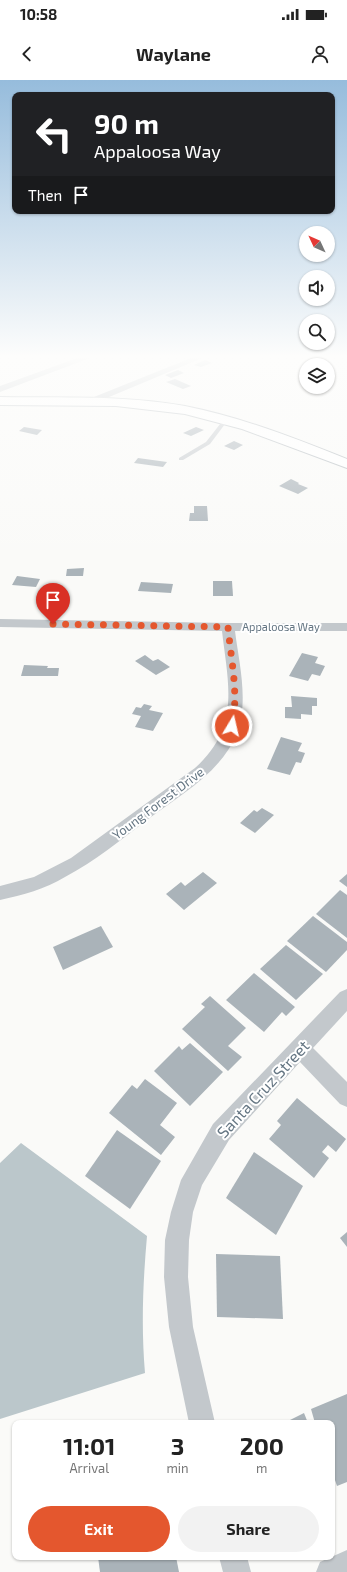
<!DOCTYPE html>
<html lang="en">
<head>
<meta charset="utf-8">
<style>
  :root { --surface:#fff; --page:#f2f2f2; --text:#222; --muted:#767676; --accent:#e4572e }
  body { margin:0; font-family:"Exo 2",sans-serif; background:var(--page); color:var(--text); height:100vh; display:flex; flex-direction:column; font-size:15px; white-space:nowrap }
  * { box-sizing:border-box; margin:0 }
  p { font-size:13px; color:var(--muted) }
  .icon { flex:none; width:22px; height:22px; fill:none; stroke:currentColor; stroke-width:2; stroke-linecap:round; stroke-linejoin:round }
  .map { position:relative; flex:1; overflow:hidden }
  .side { position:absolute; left:12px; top:1340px; width:323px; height:140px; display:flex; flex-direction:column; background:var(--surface); border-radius:8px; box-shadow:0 1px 3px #0004 }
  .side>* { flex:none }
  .guide { position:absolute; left:12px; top:12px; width:323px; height:122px; border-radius:8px; box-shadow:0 1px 3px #0004; background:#202124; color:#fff; overflow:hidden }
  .needle { width:26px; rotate:314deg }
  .tools { position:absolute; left:299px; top:146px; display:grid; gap:8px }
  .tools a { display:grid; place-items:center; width:36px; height:36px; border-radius:50%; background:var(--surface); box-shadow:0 1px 3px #0004; font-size:20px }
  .pin { position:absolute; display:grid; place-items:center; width:34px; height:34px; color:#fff; margin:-41px -17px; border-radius:50% 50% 50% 0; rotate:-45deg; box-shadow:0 0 4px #0007 }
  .pin .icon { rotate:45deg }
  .me { position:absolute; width:44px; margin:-22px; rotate:9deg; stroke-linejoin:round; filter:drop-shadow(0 0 3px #0008) }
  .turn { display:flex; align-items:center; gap:14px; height:84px; padding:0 16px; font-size:18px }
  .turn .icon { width:52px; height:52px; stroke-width:2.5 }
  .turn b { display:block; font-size:28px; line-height:34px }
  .then { display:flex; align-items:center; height:38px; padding:0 16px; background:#0003; gap:8px; font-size:15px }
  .eta { display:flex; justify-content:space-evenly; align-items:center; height:68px; text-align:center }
  .eta b { font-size:24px; font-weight:700; line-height:28px }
  .button { display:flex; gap:8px; margin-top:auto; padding:8px 16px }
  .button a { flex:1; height:46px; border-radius:24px; background:var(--accent); color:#fff; font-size:16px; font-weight:700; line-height:46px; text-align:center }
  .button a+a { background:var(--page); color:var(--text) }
  .status { display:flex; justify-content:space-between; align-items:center; height:28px; padding:0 20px; background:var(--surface); direction:ltr }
  .status svg { height:11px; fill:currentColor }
  header { display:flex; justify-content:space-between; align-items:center; height:52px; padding:0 16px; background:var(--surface); font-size:18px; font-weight:700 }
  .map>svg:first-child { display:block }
  .water { fill:#bbc7cb }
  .building { fill:#aab3b9 }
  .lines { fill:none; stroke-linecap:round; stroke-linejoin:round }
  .secondary-casing { stroke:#b3babf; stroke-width:2 }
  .lane { fill:#c3c8cc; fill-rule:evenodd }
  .street { fill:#c3c8cc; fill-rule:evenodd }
  .secondary { fill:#fff; fill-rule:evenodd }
  .route { stroke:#e4572e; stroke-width:7; stroke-dasharray:0 12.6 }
  .labels { text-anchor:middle; stroke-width:4; stroke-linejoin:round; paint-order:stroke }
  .far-street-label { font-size:11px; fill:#657683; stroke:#fff }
  .street-label { font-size:13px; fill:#657683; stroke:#fff }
  .near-street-label { font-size:16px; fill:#657683; stroke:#fff }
</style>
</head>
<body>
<div class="status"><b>10:58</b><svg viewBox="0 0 49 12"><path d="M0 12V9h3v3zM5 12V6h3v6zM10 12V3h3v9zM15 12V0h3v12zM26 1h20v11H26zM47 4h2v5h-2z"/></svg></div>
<header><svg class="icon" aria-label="back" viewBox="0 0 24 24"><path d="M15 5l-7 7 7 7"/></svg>Waylane<svg class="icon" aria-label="person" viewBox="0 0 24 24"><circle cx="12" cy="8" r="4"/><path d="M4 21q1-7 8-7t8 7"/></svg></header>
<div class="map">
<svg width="347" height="1492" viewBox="0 0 347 1492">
  <rect width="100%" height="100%" fill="#fafaf8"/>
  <path class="water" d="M21,1063l126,93c-4,45 -6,91 -2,137l-145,46v-256z"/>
  <g class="building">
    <polygon points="205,280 212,283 201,287 194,285"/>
    <polygon points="178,290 184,293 171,298 165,295"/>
    <polygon points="175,299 191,306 183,309 166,302"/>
    <polygon points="24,347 42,350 37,355 19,351"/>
    <polygon points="196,347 204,350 191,356 183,353"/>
    <polygon points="234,361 243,365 234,370 224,366"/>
    <polygon points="138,378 167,382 163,387 134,383"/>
    <polygon points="291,399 299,403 298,404 308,408 298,414 279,406"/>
    <polygon points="194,426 207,426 208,441 189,441 190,433 194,433"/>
    <polygon points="84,488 83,496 66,496 67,489"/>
    <polygon points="17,496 40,499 36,507 12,505"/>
    <polygon points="213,501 232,501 233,516 213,516"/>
    <polygon points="141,502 173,504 171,513 138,511"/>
    <polygon points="302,573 318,577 315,583 325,586 320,596 312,594 308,601 289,596"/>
    <polygon points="145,575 153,581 158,579 170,587 156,595 135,581"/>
    <polygon points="24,585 48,586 47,588 59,588 58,596 21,596"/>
    <polygon points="291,616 317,618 317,626 312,626 312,635 301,634 301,639 285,638 285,627 292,627"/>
    <polygon points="144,624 152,626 149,630 163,633 153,651 135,647 141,636 132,634 136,627 141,628"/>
    <polygon points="281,657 302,663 298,671 305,673 301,683 296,682 290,695 267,689"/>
    <polygon points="262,728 274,735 255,753 240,743 254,730 257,732"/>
    <polygon points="203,792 217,803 184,830 166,814 181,802 185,806"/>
    <polygon points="347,794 347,807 339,801"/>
    <polygon points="340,810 347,815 347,858 316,834"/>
    <polygon points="313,836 347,862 347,870 326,892 287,861"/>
    <polygon points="101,846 113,867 63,890 53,867"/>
    <polygon points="286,865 323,894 296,920 260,889"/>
    <polygon points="254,893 295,927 286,936 282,932 264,952 226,920"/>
    <polygon points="210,916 246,948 228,966 242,977 228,991 182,949 205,927 201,924"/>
    <polygon points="190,963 223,992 190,1026 154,991 179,966 182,970"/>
    <polygon points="145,999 177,1023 160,1045 175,1057 161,1075 109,1033 132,1005 137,1009"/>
    <polygon points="297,1018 346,1059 336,1072 328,1065 322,1072 329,1078 314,1098 269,1059 281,1045 277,1041"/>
    <polygon points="117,1050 161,1081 130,1129 85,1096"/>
    <polygon points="254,1072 303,1106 276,1155 226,1118"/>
    <polygon points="347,1152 347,1167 340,1158"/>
    <polygon points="216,1174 280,1176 283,1239 217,1237"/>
    <polygon points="347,1314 347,1402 337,1406 332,1391 332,1343 315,1343 311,1329"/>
    <polygon points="304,1333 308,1343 284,1343"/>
    <polygon points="98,1477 176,1477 179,1492 100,1492"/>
  </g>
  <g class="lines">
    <g class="secondary-casing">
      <path id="secondary" d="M0,317c62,1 124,-2 185,9 56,11 109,32 162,53v9l-105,-39 -57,-15 -69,-8 -116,-1z"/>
    </g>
    <polygon class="lane" points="224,339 228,340 210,364 183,380 179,380 179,378 206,362"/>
    <g class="street">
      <polygon points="83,276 95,276 0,312 0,306"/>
      <polygon points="196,276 207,276 90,325 84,325 83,323 84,321"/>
      <path d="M0,539l228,4h119v8h-112c4,32 14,70 2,102 -16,40 -57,62 -90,87 -26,20 -52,41 -82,57 -20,12 -42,18 -65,23v-14l34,-9 37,-19 124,-90c46,-41 33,-84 27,-137l-222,-4z"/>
      <polygon points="347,909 347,931 313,968 347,1002 347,1027 340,1024 300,982 229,1060 202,1105 193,1132 189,1160 188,1197 193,1247 215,1343 189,1343 169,1247 164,1197 165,1160 171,1132 181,1100 213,1044 340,912"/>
      <polygon points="347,1470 347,1492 316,1492 320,1482"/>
      <polygon points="219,1477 247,1477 251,1492 223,1492"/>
    </g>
    <use href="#secondary" class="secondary"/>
  </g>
  <linearGradient id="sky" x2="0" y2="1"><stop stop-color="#96bcdc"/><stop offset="0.57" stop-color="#fdfdfc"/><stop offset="1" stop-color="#fdfdfc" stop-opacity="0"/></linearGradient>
  <rect width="347" height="485" fill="url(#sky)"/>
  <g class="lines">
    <path class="route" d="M53,544l175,3c3,33 11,67 4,99"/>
  </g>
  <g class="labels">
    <g class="far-street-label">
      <text x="281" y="551">Appaloosa Way</text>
    </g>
    <g class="street-label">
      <text transform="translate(158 723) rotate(-37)" y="5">Young Forest Drive</text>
    </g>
    <g class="near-street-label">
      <text transform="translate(263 1009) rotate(-47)" y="6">Santa Cruz Street</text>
    </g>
  </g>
</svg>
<div class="tools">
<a><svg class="needle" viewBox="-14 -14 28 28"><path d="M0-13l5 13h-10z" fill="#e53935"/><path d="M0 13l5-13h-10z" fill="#767676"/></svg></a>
<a><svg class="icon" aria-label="sound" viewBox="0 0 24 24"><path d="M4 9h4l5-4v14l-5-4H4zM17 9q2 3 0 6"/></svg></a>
<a><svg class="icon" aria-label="search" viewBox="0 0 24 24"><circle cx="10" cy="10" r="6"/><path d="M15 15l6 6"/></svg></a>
<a><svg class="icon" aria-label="layers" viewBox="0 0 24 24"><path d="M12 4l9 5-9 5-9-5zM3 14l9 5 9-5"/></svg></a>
</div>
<div class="pin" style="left:53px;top:544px;background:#d93025"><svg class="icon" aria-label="arrive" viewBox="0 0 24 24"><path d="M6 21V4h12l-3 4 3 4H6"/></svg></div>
<svg class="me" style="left:232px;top:646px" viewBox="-20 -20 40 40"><circle r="17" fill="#e4572e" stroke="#fff" stroke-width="3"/><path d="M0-11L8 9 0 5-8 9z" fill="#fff"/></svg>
<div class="guide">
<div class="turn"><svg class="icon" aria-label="left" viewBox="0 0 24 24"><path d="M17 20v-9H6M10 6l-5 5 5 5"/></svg><div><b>90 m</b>Appaloosa Way</div></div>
<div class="then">Then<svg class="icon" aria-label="arrive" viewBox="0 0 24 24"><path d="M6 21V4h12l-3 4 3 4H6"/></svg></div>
</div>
<section class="side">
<div class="eta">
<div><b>11:01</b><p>Arrival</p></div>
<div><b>3</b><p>min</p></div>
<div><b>200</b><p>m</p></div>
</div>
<div class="button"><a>Exit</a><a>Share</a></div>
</section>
</div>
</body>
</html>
